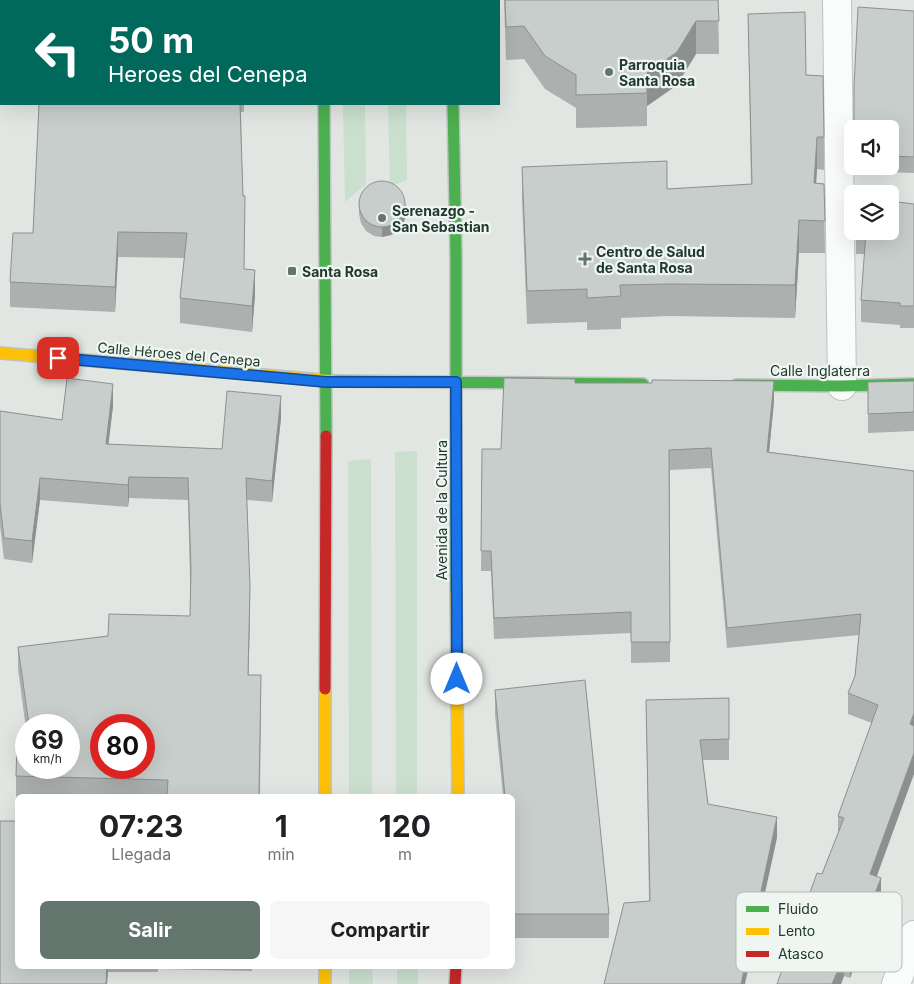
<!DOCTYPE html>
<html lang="es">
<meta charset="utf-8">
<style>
:root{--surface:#fff;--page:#f6f6f6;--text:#202124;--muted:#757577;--accent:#64756e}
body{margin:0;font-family:Inter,sans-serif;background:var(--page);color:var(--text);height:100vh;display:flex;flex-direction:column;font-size:19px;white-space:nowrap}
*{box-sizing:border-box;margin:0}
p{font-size:16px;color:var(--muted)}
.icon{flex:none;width:28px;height:28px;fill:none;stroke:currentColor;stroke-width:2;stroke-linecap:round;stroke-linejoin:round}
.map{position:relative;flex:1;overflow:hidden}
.panel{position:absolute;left:15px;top:794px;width:500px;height:175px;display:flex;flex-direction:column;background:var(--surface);border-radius:8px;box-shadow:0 5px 20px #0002}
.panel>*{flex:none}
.top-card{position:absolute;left:0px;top:0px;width:500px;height:105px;box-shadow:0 5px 20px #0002;background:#00695c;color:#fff;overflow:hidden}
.controls{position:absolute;left:844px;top:120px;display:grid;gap:10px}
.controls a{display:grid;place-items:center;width:55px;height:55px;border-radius:8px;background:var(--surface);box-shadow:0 5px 20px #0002;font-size:25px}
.speed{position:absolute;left:15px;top:714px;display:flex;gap:10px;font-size:25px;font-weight:700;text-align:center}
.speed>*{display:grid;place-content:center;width:65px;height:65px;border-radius:50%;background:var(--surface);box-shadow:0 5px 20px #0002;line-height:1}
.speed small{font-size:12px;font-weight:400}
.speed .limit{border:8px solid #d22;background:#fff;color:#111}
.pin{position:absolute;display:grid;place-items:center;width:42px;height:42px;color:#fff;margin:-21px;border-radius:10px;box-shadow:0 2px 8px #0006}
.me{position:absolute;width:55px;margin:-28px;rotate:0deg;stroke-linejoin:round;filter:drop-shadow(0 0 4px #0008)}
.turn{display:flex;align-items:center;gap:18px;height:105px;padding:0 25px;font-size:22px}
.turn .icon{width:65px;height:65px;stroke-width:2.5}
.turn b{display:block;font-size:35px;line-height:42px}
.eta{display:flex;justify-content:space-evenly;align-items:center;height:85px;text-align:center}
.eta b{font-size:30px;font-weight:700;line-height:35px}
.cta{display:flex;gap:10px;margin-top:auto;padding:10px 25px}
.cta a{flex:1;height:58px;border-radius:8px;background:var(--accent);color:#fff;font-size:20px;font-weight:700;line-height:58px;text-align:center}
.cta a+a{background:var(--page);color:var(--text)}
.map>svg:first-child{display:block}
.green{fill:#cadfce}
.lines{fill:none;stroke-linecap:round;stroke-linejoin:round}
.street-casing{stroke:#bec3c0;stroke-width:30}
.fast-casing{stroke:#bdc4c1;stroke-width:14}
.slow-casing{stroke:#bdc4c1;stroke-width:14}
.jam-casing{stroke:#bdc4c1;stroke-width:14}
.street{stroke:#fafbfb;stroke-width:28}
.fast{stroke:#4caf50;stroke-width:11}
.slow{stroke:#ffc107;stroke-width:11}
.jam{stroke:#c62828;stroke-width:11}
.wall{fill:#acb1af}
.shaded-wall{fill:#8c908e}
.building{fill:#c8cecb;stroke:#8c908e;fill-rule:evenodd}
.route-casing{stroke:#114b97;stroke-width:12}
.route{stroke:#1a73e8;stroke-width:9}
.poi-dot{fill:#64756e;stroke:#eff6f2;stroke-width:2}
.labels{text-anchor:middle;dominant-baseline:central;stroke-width:4.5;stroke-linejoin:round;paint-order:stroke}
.poi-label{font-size:14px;font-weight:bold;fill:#21382f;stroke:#eff6f2;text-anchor:start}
.street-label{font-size:14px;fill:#21382f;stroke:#eff6f2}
.key{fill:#eff6f2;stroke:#b1bdb8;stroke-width:1}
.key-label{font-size:14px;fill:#21382f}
</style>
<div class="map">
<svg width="914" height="984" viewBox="0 0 914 984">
<rect width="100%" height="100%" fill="#e1e6e3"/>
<path class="green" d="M343 104H365L366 184 345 202Z
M388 104H406L407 180 390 186Z
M417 451V796H396L395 452Z
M371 459 372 796H349L348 461Z
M349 966H372L373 984H349Z
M397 966H418V984H397Z"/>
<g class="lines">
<g class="street-casing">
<path id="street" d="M837 0 842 386
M896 984 914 935"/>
</g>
<g class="fast-casing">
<path id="fast" d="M323 0V1
M450 0V1
M324 104 326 436
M453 104 456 257V591
M335 381 643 384
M736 385 842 386 914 384"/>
</g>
<g class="slow-casing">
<path id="slow" d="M0 353 335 381
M456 591 458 796
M325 796V689
M325 966V984"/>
</g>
<g class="jam-casing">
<path id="jam" d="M325 689 326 436
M455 984 456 966"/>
</g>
<use href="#street" class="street"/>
<use href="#fast" class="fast"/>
<use href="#slow" class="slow"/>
<use href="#jam" class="jam"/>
</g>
<path class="wall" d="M0 0H244V1H1V18H0Z
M504 0H718L719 54H696L677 85 647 106V126L576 128V108L545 89 524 59 506 60Z
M914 11V173L855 171V166H890V129Z
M748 14 806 75 824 137V170L817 169 816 183 824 184 825 253H799L795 318 670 316 621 318V329L587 330V322L527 324 522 199V167L667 189 751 185Z
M39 104H244V112H241L244 269 255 295 252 332 180 323V298L184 258 118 257 115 312 10 307V282L33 233Z
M359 204 406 214 404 222 399 230 391 235 382 237 374 236 366 231 361 223 359 214Z
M914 204V328H900V325L861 322V300L865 254H856V231Z
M914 381V431L868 433V382Z
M575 383 774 401 769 452 914 471 877 877 881 899 850 978 844 976 841 984H777L838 834V816L872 723 848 714V693L855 676 859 635 727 648 711 468 670 470V662L631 663V633L494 639 491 571H481L482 449H501Z
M113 406 108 444 222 449 281 418 272 502 247 500 250 609 248 675 261 697 260 796H18V798H16V776L26 768 69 725H26V729L18 669V647L108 636 190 616V581L188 500 129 498 128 507 40 500 32 563 4 559 0 526V411L62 420Z
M495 690 609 914V938H512V796H503L495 715Z
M646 700 729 739V760H703L708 804 777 838 649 901Z
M18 966H252V971L158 969V972H108L107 984H0Z"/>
<path class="shaded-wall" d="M696 21V54L677 85 647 106V73Z
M817 137V169L814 216V183Z
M406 204V214L404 222 399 230 391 235 382 237V227Z
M799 220V253L795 318V285Z
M118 232V257L115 312V287Z
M255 270V295L252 332V306Z
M774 381V401L767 473V452Z
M113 384V406L106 465V444Z
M281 396V418L272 502V481Z
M129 477V498L128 507V485Z
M40 478V500L32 563V541Z
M250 587V609L248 697V675Z
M914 713V733L910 724Z
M914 753V774L870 895V874Z
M777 817V838L745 984H741Z
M881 878V899L850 978V958Z
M844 956V976L841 984H832Z
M107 966H108L107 984H106Z"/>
<path class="building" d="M73 0H244V1H73Z
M505 0H718L719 21H696L677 52 647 73V93L576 95V75L545 56 524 26 506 27Z
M858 7 914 11V157L890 156V129H854V86Z
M805 12 806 75 823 76 824 137H817L814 183 824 184 825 221 799 220 795 285 670 284 620 285 621 296 587 298V289L527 291 522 167 667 161V189L752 184 748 14Z
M39 104H240L243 196H245L244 269 255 270 252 306 180 298 187 233 118 232 115 287 10 282 13 233H33Z
M359 204a23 23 0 1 1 46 0a23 23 0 1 1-46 0Z
M890 201 914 204V306H900V303L861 300 866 232 856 231H890Z
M67 378 113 384 106 444 222 449 227 391 281 396 272 481 246 478 250 587 248 675H261L259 796H167L168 780 16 776 17 744 26 745V768H69V725H29L18 647 108 636 109 614 190 616 191 569 188 478 129 477 128 485 40 478 32 541 4 538 0 504V411L62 420ZM101 725H144V768H101Z
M504 378 575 379V383H652V380L774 381 767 452 914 471V713L910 724 914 726V753L870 874 881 878 850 958 844 956 832 984H777L817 873 822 874 844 818 838 816 878 705 848 693 855 676 861 614 727 628 711 448 669 450 670 642H631V612L494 618 491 551H481L482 449H501Z
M914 381V412L868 414V382Z
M585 680 609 914H512V796H505L495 690Z
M729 698V739L700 740 708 804 777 817 741 984H604L624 903 650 901 646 700Z
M0 821H18V966H107L106 984H0Z"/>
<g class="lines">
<g class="route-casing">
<path id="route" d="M58 358 326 382H456L457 679"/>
</g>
<use href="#route" class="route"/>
</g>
<g class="poi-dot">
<circle cx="609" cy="72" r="5"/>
<circle cx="382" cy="218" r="5"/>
<path d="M582.5 251.5h5v5h5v5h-5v5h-5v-5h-5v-5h5z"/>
<rect x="287" y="266" width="10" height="10" rx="2.5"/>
</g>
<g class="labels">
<g class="poi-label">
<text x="619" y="64">Parroquia<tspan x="619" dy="16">Santa Rosa</tspan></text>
<text x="392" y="210">Serenazgo -<tspan x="392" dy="16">San Sebastian</tspan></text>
<text x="596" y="251">Centro de Salud<tspan x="596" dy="16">de Santa Rosa</tspan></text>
<text x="302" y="271">Santa Rosa</text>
</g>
<g class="street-label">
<text transform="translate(179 354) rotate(5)">Calle Héroes del Cenepa</text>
<text x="820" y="370">Calle Inglaterra</text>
<text transform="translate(441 510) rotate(-90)">Avenida de la Cultura</text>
</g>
</g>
<rect x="736" y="892" width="166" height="80" rx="8" class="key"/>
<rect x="746" y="906" width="23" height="6" fill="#4caf50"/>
<rect x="746" y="928" width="23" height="7" fill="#ffc107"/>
<rect x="746" y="951" width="23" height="6" fill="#c62828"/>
<g class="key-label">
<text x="778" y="914">Fluido</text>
<text x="778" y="936">Lento</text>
<text x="778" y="959">Atasco</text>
</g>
</svg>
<div class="controls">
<a><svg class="icon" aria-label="sound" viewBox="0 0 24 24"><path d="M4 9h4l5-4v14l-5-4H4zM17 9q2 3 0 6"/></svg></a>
<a><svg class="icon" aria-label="layers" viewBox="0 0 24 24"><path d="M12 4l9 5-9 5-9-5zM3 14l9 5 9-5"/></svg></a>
</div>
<div class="speed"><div>69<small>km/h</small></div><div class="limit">80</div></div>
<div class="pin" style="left:58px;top:358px;background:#d93025"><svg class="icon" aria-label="arrive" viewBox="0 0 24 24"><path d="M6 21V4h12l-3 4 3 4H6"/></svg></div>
<svg class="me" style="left:457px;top:679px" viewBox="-20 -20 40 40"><circle r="19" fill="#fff"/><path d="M0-13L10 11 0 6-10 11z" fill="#1a73e8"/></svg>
<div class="top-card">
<div class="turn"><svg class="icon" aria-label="left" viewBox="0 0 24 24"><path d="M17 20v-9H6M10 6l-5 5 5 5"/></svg><div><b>50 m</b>Heroes del Cenepa</div></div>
</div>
<section class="panel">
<div class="eta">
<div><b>07:23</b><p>Llegada</p></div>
<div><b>1</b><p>min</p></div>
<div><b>120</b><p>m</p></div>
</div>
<div class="cta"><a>Salir</a><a>Compartir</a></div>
</section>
</div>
